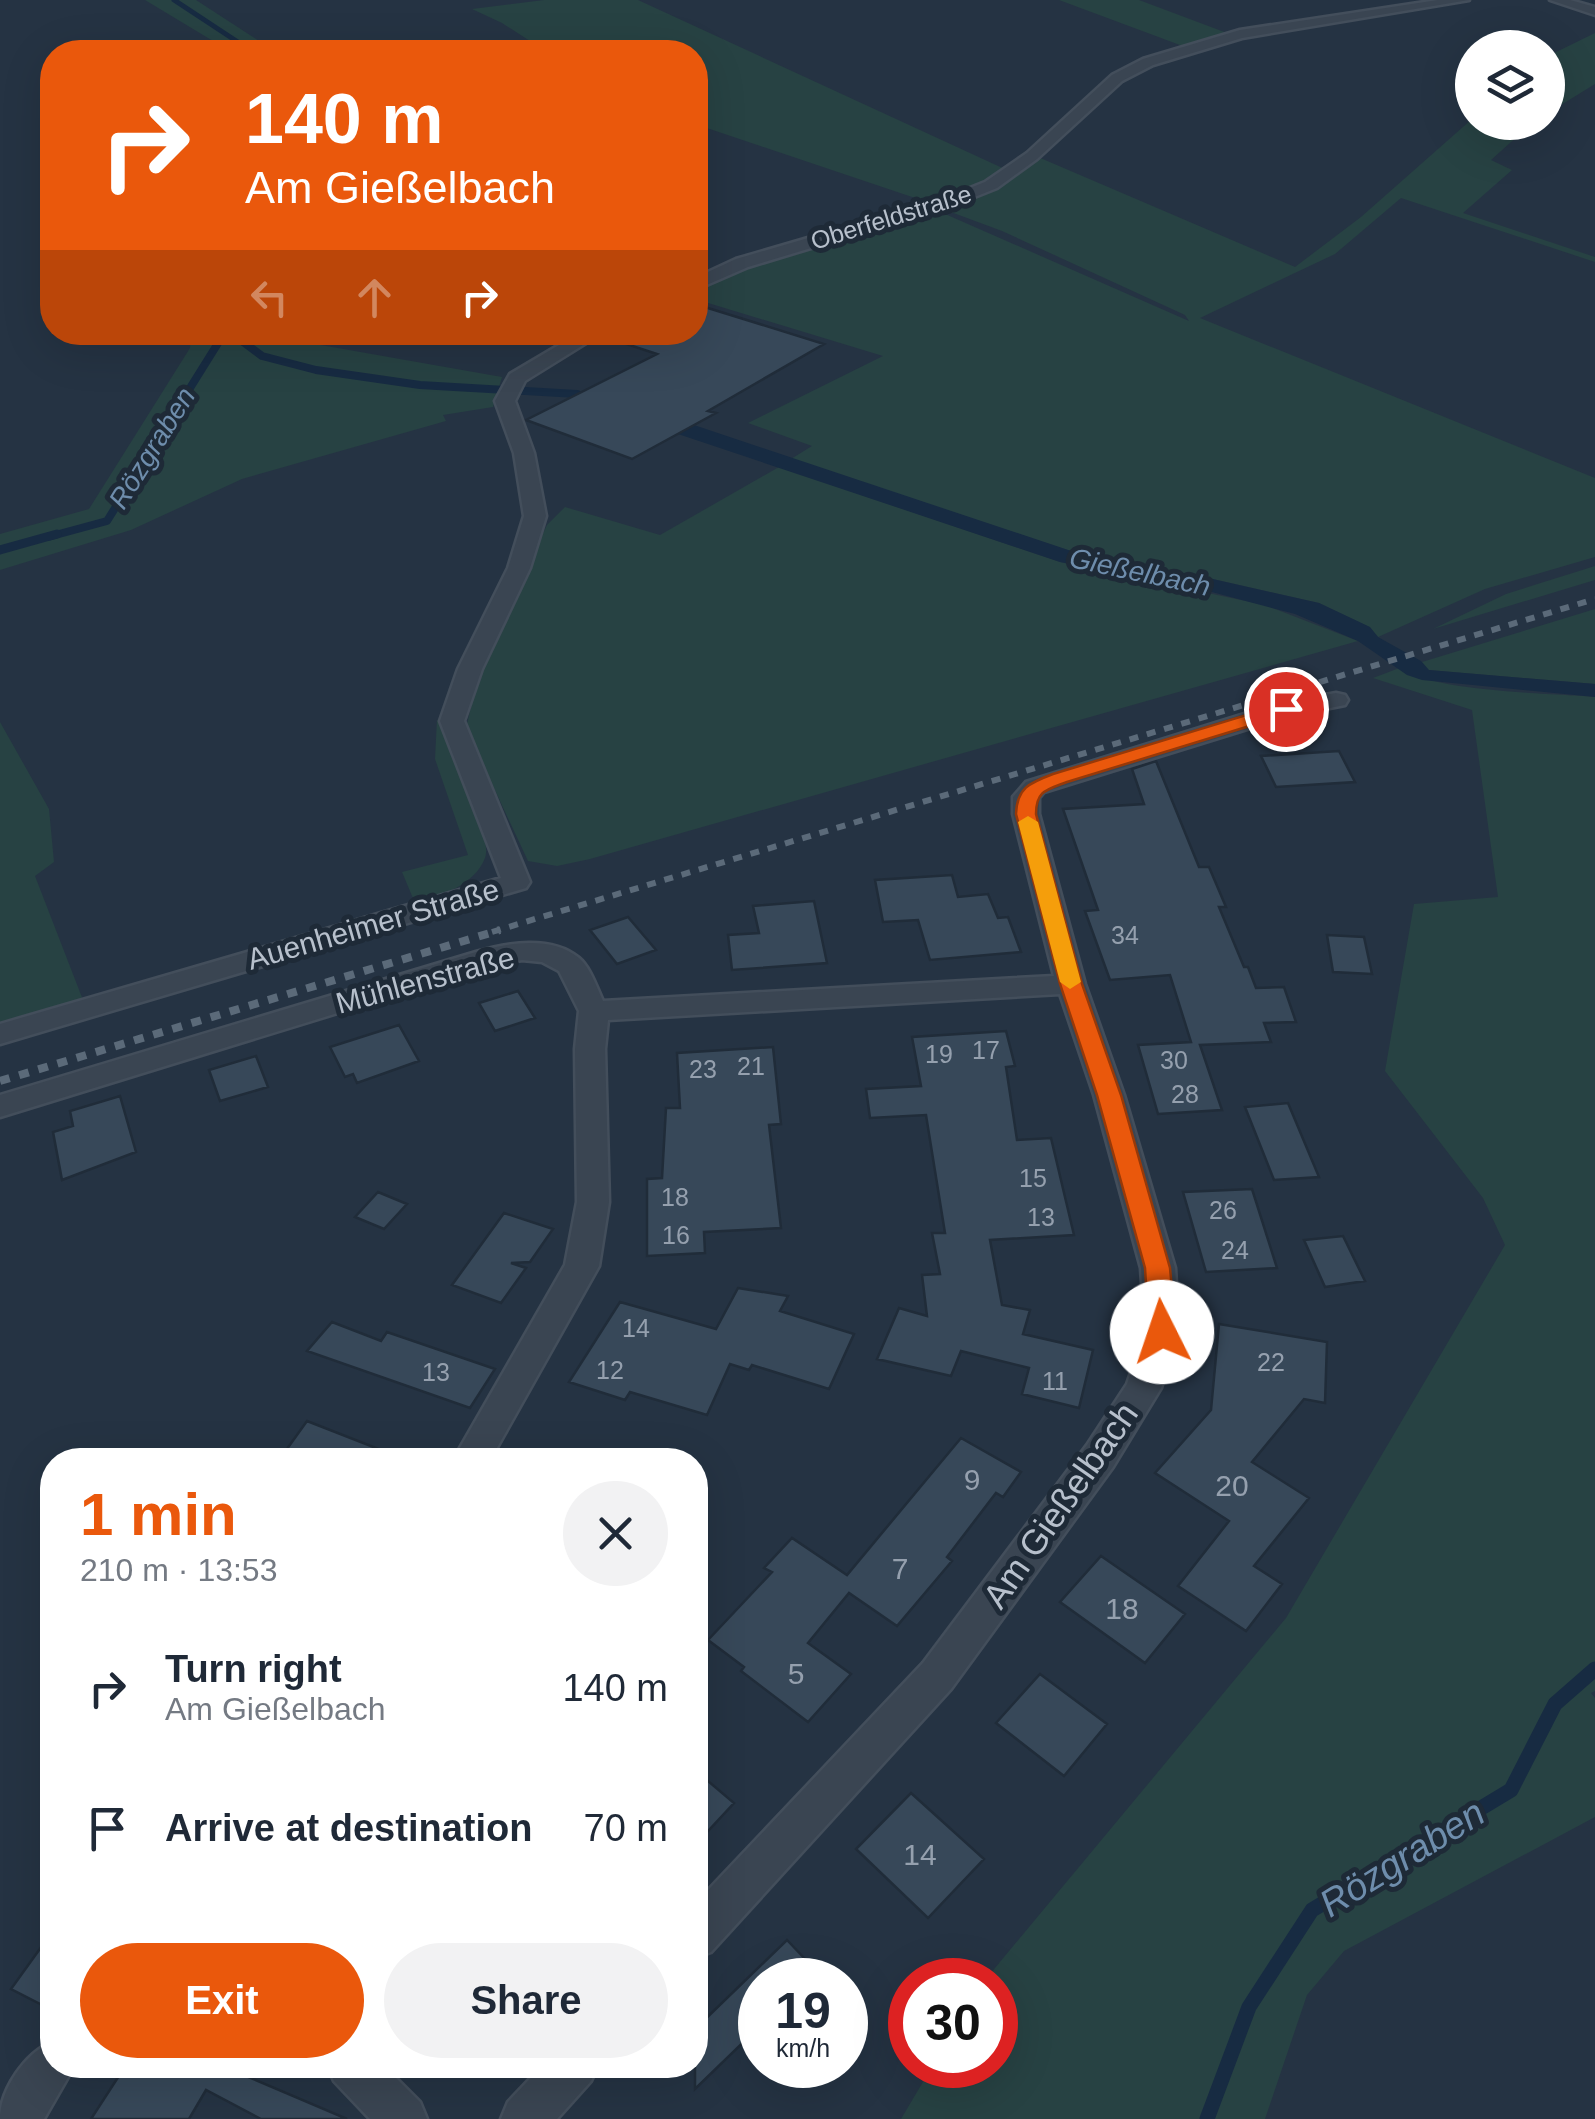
<!DOCTYPE html>
<meta charset="utf-8">
<style>
:root{--surface:#fff;--page:#f2f2f3;--text:#1f2937;--muted:#747a83;--accent:#ea580c}
body{margin:0;font-family:Helvetica,sans-serif;background:var(--page);color:var(--text);height:100vh;display:flex;flex-direction:column;font-size:38px;white-space:nowrap}
*{box-sizing:border-box;margin:0}
p{font-size:32px;color:var(--muted)}
.icon{flex:none;width:55px;height:55px;fill:none;stroke:currentColor;stroke-width:2;stroke-linecap:round;stroke-linejoin:round}
.map{position:relative;flex:1;overflow:hidden}
.side{position:absolute;left:40px;top:1448px;width:668px;height:630px;display:flex;flex-direction:column;background:var(--surface);border-radius:40px;box-shadow:0 10px 40px #0002}
.side>*{flex:none}
.banner{position:absolute;left:40px;top:40px;width:668px;height:305px;border-radius:40px;box-shadow:0 10px 40px #0002;background:#ea580c;color:#fff;overflow:hidden}
.tools{position:absolute;left:1455px;top:30px;display:grid;gap:20px}
.tools a{display:grid;place-items:center;width:110px;height:110px;border-radius:50%;background:var(--surface);box-shadow:0 10px 40px #0002;font-size:50px}
.speed{position:absolute;left:738px;top:1958px;display:flex;gap:20px;font-size:50px;font-weight:700;text-align:center}
.speed>*{display:grid;place-content:center;width:130px;height:130px;border-radius:50%;background:var(--surface);box-shadow:0 10px 40px #0002;line-height:1}
.speed small{font-size:25px;font-weight:400}
.speed .limit{border:15px solid #d22;background:#fff;color:#111}
.pin{position:absolute;display:grid;place-items:center;width:85px;height:85px;color:#fff;margin:-42px;border:5px solid #fff;border-radius:50%;box-shadow:0 2px 10px #0007}
.me{position:absolute;width:110px;margin:-55px;rotate:356deg;stroke-linejoin:round;filter:drop-shadow(0 0 8px #0008)}
.turn{display:flex;align-items:center;gap:35px;height:210px;padding:0 40px;font-size:45px}
.turn .icon{width:130px;height:130px;stroke-width:2.5}
.turn b{display:block;font-size:70px;line-height:85px}
.lanes{display:flex;align-items:center;height:95px;padding:0 40px;background:#0003;justify-content:center;gap:50px;direction:ltr}
.lanes .off{opacity:.35}
.round{display:grid;place-items:center;flex:none;width:105px;height:105px;border-radius:52px;background:var(--page)}
.head{display:flex;align-items:center;justify-content:space-between;height:170px;padding:0 40px}
h1{font-size:60px;font-weight:700;line-height:75px;color:var(--accent)}
.action{display:flex;gap:20px;margin-top:auto;padding:20px 40px}
.action a{flex:1;height:115px;border-radius:60px;background:var(--accent);color:#fff;font-size:40px;font-weight:700;line-height:115px;text-align:center}
.action a+a{background:var(--page);color:var(--text)}
ul{padding:0;list-style:none}
li{display:flex;align-items:center;gap:30px;height:140px;padding:0 40px}
li div{flex:1}
li b{display:block;font-size:38px}
li em{font-style:normal}
.map>svg:first-child{display:block}
.green{fill:#274243}
.water{fill:#172b42}
.lines{fill:none;stroke-linecap:round;stroke-linejoin:round}
.stream-far3{stroke:#172b42;stroke-width:5}
.stream-far2{stroke:#172b42;stroke-width:8}
.stream-far1{stroke:#172b42;stroke-width:9}
.stream{stroke:#172b42;stroke-width:15}
.building{fill:#374859;stroke:#202c39;stroke-width:2.5}
.minor-casing{stroke:#434e5b;stroke-width:5}
.minor{fill:#3a4552;fill-rule:evenodd}
.rail-far1{stroke:#5b6a79;stroke-width:6;stroke-dasharray:9 9;stroke-linecap:butt}
.rail{stroke:#5b6a79;stroke-width:8;stroke-dasharray:10 10;stroke-linecap:butt}
.route{fill:#ea580c;stroke:#983908;stroke-width:2.5}
.slow{fill:#f59e0b}
.labels{text-anchor:middle;dominant-baseline:central;stroke-width:10;stroke-linejoin:round;paint-order:stroke}
.far-street-label{font-size:25px;fill:#b7c0cc;stroke:#1e2a37}
.number-label{font-size:25px;fill:#95a0ae}
.far-water-label{font-size:28px;font-style:italic;fill:#6e8dac;stroke:#1e2a37}
.street-label{font-size:30px;fill:#b7c0cc;stroke:#1e2a37}
.near-number-label{font-size:30px;fill:#95a0ae}
.near-street-label{font-size:35px;fill:#b7c0cc;stroke:#1e2a37}
.near-water-label{font-size:38px;font-style:italic;fill:#6e8dac;stroke:#1e2a37}
</style>
<div class="map">
<svg width="1595" height="2119" viewBox="0 0 1595 2119">
<rect width="100%" height="100%" fill="#253343"/>
<path class="green" d="M145 0H196L259 41 266 52H221L213 41Z
M544 0H638L1009 171C985 185 952 203 924 201L695 124V52H547L502 23 472 9Z
M1059 0H1139L1227 33 1225 37 1188 48Z
M1595 33V84L1548 113V56Z
M1472 119V122L1532 123 1491 160 1512 170 1463 213 1595 257V262L1401 198 1335 254 1200 318 1595 478V557L1485 589 1378 637 1369 627 1319 603 1195 575 1092 558 791 459 812 446 748 423 883 356 695 299 701 293 695 289 741 267 936 210 1189 321 1185 315 1002 231 940 208C976 196 1008 182 1038 157L1295 267 1361 217Z
M191 333H252L502 377 493 407 443 415 446 421 242 479 131 530 0 570V534L89 509 190 348Z
M779 467 1060 562 1265 605 1358 641 590 859 557 866 528 861 466 728 482 661 547 525 565 507 660 535Z
M1595 566V580L1433 629 1506 594Z
M1595 609V684L1428 670 1422 662Z
M1402 667C1420 691 1560 694 1595 697V1691L1591 1693 1595 1698V1817L1344 1951 1307 1995 1265 2119H901L933 2065H995V1980H985L1286 1618 1505 1245 1483 1198 1385 1071 1414 904 1498 897 1472 710 1373 678Z
M437 719C448 744 494 834 485 858 474 886 440 896 415 903L402 872 468 855 435 759Z
M0 722 49 809 54 862 35 876 83 1000 0 1024Z"/>
<path class="water" d="M694 425 1092 558 1195 575 1319 603 1370 627 1378 637 1421 661 1429 670 1595 684V697L1422 680 1407 675 1358 641 1295 614 1208 591 1060 562 678 434Z"/>
<g class="lines">
<path class="stream-far3" d="M174 0 253 52"/>
<path class="stream-far2" d="M230 332 262 356 316 370 420 385 577 394
M48 537 107 521 225 332"/>
<path class="stream-far1" d="M0 550 57 534"/>
<path class="stream" d="M1207 2119 1249 2007 1312 1910 1511 1790 1555 1704 1595 1669"/>
</g>
<path class="building" d="M695 304 824 344 708 411 716 413 632 459 526 420 657 354 611 339 612 332H695Z
M1339 751 1355 782 1276 787 1261 756Z
M1156 761 1199 867H1209L1226 907H1219L1244 967H1248L1256 988 1284 987 1296 1022 1264 1023 1271 1042 1200 1045 1222 1110 1158 1114 1138 1045 1191 1042 1170 975 1110 980 1085 911 1098 910 1063 809 1144 804 1132 769Z
M952 875 958 897 988 894 998 918 1008 917 1021 952 930 960 918 920 883 922 875 880Z
M814 901 827 963 732 970 728 935 759 933 753 906Z
M628 917 656 950 617 964 590 930Z
M1327 935 1364 937 1372 974 1333 972Z
M518 991 535 1018 495 1031 479 1003Z
M399 1025 419 1061 357 1083 353 1074 345 1077 330 1047Z
M1006 1031 1015 1066 1006 1067 1017 1140 1051 1138 1074 1235 990 1240 1002 1305 1030 1310 1023 1334 1093 1350 1079 1408 1022 1394 1029 1368 961 1351 951 1376 877 1359 899 1308 927 1316 922 1275 940 1274 932 1233H945L926 1115 870 1118 866 1089 921 1086 912 1037Z
M773 1047 781 1124 769 1125 781 1228 704 1232 705 1253 647 1256V1179L662 1178 666 1108H680L677 1053Z
M256 1056 268 1087 220 1101 209 1070Z
M120 1096 136 1152 62 1180 53 1132 73 1126 70 1111Z
M1288 1103 1319 1177 1274 1180 1245 1107Z
M1252 1189 1277 1268 1206 1272 1183 1192Z
M378 1192 407 1204 384 1229 355 1217Z
M504 1213 553 1229 530 1262 511 1263 526 1268 501 1303 452 1285Z
M1343 1236 1365 1281 1325 1287 1304 1240Z
M738 1288 788 1296 780 1311 854 1334 829 1389 752 1365 749 1370 730 1364 707 1415 630 1392 625 1400 569 1382 620 1302 716 1329Z
M332 1322 381 1341 387 1332 495 1369 470 1408 307 1351Z
M1219 1324 1327 1342 1325 1403 1304 1399 1252 1462 1309 1498 1254 1566 1282 1584 1246 1631 1178 1586 1229 1521 1155 1473 1211 1410Z
M307 1421 394 1455 393 1460H279Z
M961 1438 1021 1472 1003 1497 996 1493 947 1557 952 1561 897 1626 849 1593 808 1643 851 1674 808 1722 741 1671 744 1667 708 1640 772 1572 764 1568 792 1538 847 1575Z
M1101 1556 1185 1614 1145 1663 1060 1602Z
M1040 1674 1107 1724 1064 1776 996 1723Z
M695 1770 734 1803 695 1845Z
M911 1793 984 1859 928 1918 856 1849Z
M52 1932V2010L11 1989Z
M787 1940 825 1980H760V2026L695 2089V2029Z
M126 2065H243L239 2073 347 2119H261L206 2090 189 2119H91Z"/>
<g class="lines">
<g class="minor-casing">
<path id="minor" d="M1438 0H1469L1242 38 1153 65 1122 81 1037 159 997 188 957 204 748 267 695 290V278L736 259 945 198 985 182 1027 153 1112 75 1143 59 1240 30Z
M1550 0H1570L1595 7V15Z
M581 332H604L525 381 515 401 534 453 546 516 530 568 482 669 464 721 530 882 526 888 0 1044V1024L501 878 440 721 458 669 508 568 524 516 514 453 495 401 510 374Z
M1336 693 1345 695 1348 700 1345 705 1289 716 1044 792 1039 798V814L1085 984 1124 1095 1175 1268 1179 1332 1161 1388 1113 1467 951 1689 711 1952 695 1958V1904L923 1663 1087 1445 1127 1384 1145 1332 1141 1268 1094 1095 1060 994 608 1020 605 1049 609 1202 599 1266 490 1460H453L565 1265 577 1202 575 1049 579 1011 559 971 542 962 522 960 490 966 0 1117V1095L476 952C508 943 551 935 579 958 590 967 597 988 603 1001L1054 976 1013 814V797L1026 782 1276 704Z
M52 2042V2065H75L44 2119H0C0 2090 25 2053 52 2042Z
M327 2065H383L420 2102 427 2119H370L334 2081Z
M543 2065H598L591 2081 557 2119H501L508 2102Z"/>
</g>
<use href="#minor" class="minor"/>
<path class="rail-far1" d="M492 932 1595 599"/>
<path class="rail" d="M0 1081 500 930"/>
</g>
<path class="route" d="M1286 703 1292 705V713L1067 782C1046 790 1036 791 1036 814L1082 984 1121 1095 1170 1268 1176 1332 1172 1339 1162 1342 1153 1339 1149 1332 1145 1268 1097 1095 1060 984 1016 814C1017 788 1029 783 1053 774Z"/>
<path class="slow" d="M1028 816 1038 822 1081 982 1070 989 1060 982 1018 822Z"/>
<g class="labels">
<g class="far-street-label">
<text transform="translate(891 217) rotate(-17)">Oberfeldstraße</text>
</g>
<g class="number-label">
<text x="1125" y="935">34</text>
<text x="986" y="1050">17</text>
<text x="939" y="1054">19</text>
<text x="1174" y="1060">30</text>
<text x="751" y="1066">21</text>
<text x="703" y="1069">23</text>
<text x="1185" y="1094">28</text>
<text x="1033" y="1178">15</text>
<text x="675" y="1197">18</text>
<text x="1223" y="1210">26</text>
<text x="1041" y="1217">13</text>
<text x="676" y="1235">16</text>
<text x="1235" y="1250">24</text>
<text x="636" y="1328">14</text>
<text x="1271" y="1362">22</text>
<text x="610" y="1370">12</text>
<text x="436" y="1372">13</text>
<text x="1055" y="1381">11</text>
</g>
<g class="far-water-label">
<text transform="translate(152 448) rotate(-58)">Rözgraben</text>
<text transform="translate(1140 572) rotate(12)">Gießelbach</text>
</g>
<g class="street-label">
<text transform="translate(373 924) rotate(-16)">Auenheimer Straße</text>
<text transform="translate(425 980) rotate(-15)">Mühlenstraße</text>
</g>
<g class="near-number-label">
<text x="972" y="1479">9</text>
<text x="1232" y="1485">20</text>
<text x="900" y="1568">7</text>
<text x="1122" y="1608">18</text>
<text x="796" y="1673">5</text>
<text x="920" y="1854">14</text>
</g>
<g class="near-street-label">
<text transform="translate(1060 1505) rotate(-55)">Am Gießelbach</text>
</g>
<g class="near-water-label">
<text transform="translate(1402 1858) rotate(-32)">Rözgraben</text>
</g>
</g>
</svg>
<div class="tools">
<a><svg class="icon" aria-label="layers" viewBox="0 0 24 24"><path d="M12 4l9 5-9 5-9-5zM3 14l9 5 9-5"/></svg></a>
</div>
<div class="speed"><div>19<small>km/h</small></div><div class="limit">30</div></div>
<div class="pin" style="left:1286px;top:709px;background:#d93025"><svg class="icon" aria-label="arrive" viewBox="0 0 24 24"><path d="M6 21V4h12l-3 4 3 4H6"/></svg></div>
<svg class="me" style="left:1162px;top:1332px" viewBox="-20 -20 40 40"><circle r="19" fill="#fff"/><path d="M0-13L10 11 0 6-10 11z" fill="#ea580c"/></svg>
<div class="banner">
<div class="turn"><svg class="icon" aria-label="right" viewBox="0 0 24 24"><path d="M7 20v-9h11M14 6l5 5-5 5"/></svg><div><b>140 m</b>Am Gießelbach</div></div>
<div class="lanes"><svg class="icon off" aria-label="left" viewBox="0 0 24 24"><path d="M17 20v-9H6M10 6l-5 5 5 5"/></svg><svg class="icon off" aria-label="ahead" viewBox="0 0 24 24"><path d="M12 20V5M6 11l6-6 6 6"/></svg><svg class="icon" aria-label="right" viewBox="0 0 24 24"><path d="M7 20v-9h11M14 6l5 5-5 5"/></svg></div>
</div>
<section class="side">
<div class="head"><div><h1>1 min</h1><p>210 m · 13:53</p></div><a class="round"><svg class="icon" aria-label="close" viewBox="0 0 24 24"><path d="M6 6l12 12M18 6L6 18"/></svg></a></div>
<ul>
<li><svg class="icon" aria-label="right" viewBox="0 0 24 24"><path d="M7 20v-9h11M14 6l5 5-5 5"/></svg><div><b>Turn right</b><p>Am Gießelbach</p></div><em>140 m</em></li>
<li><svg class="icon" aria-label="arrive" viewBox="0 0 24 24"><path d="M6 21V4h12l-3 4 3 4H6"/></svg><div><b>Arrive at destination</b></div><em>70 m</em></li>
</ul>
<div class="action"><a>Exit</a><a>Share</a></div>
</section>
</div>
